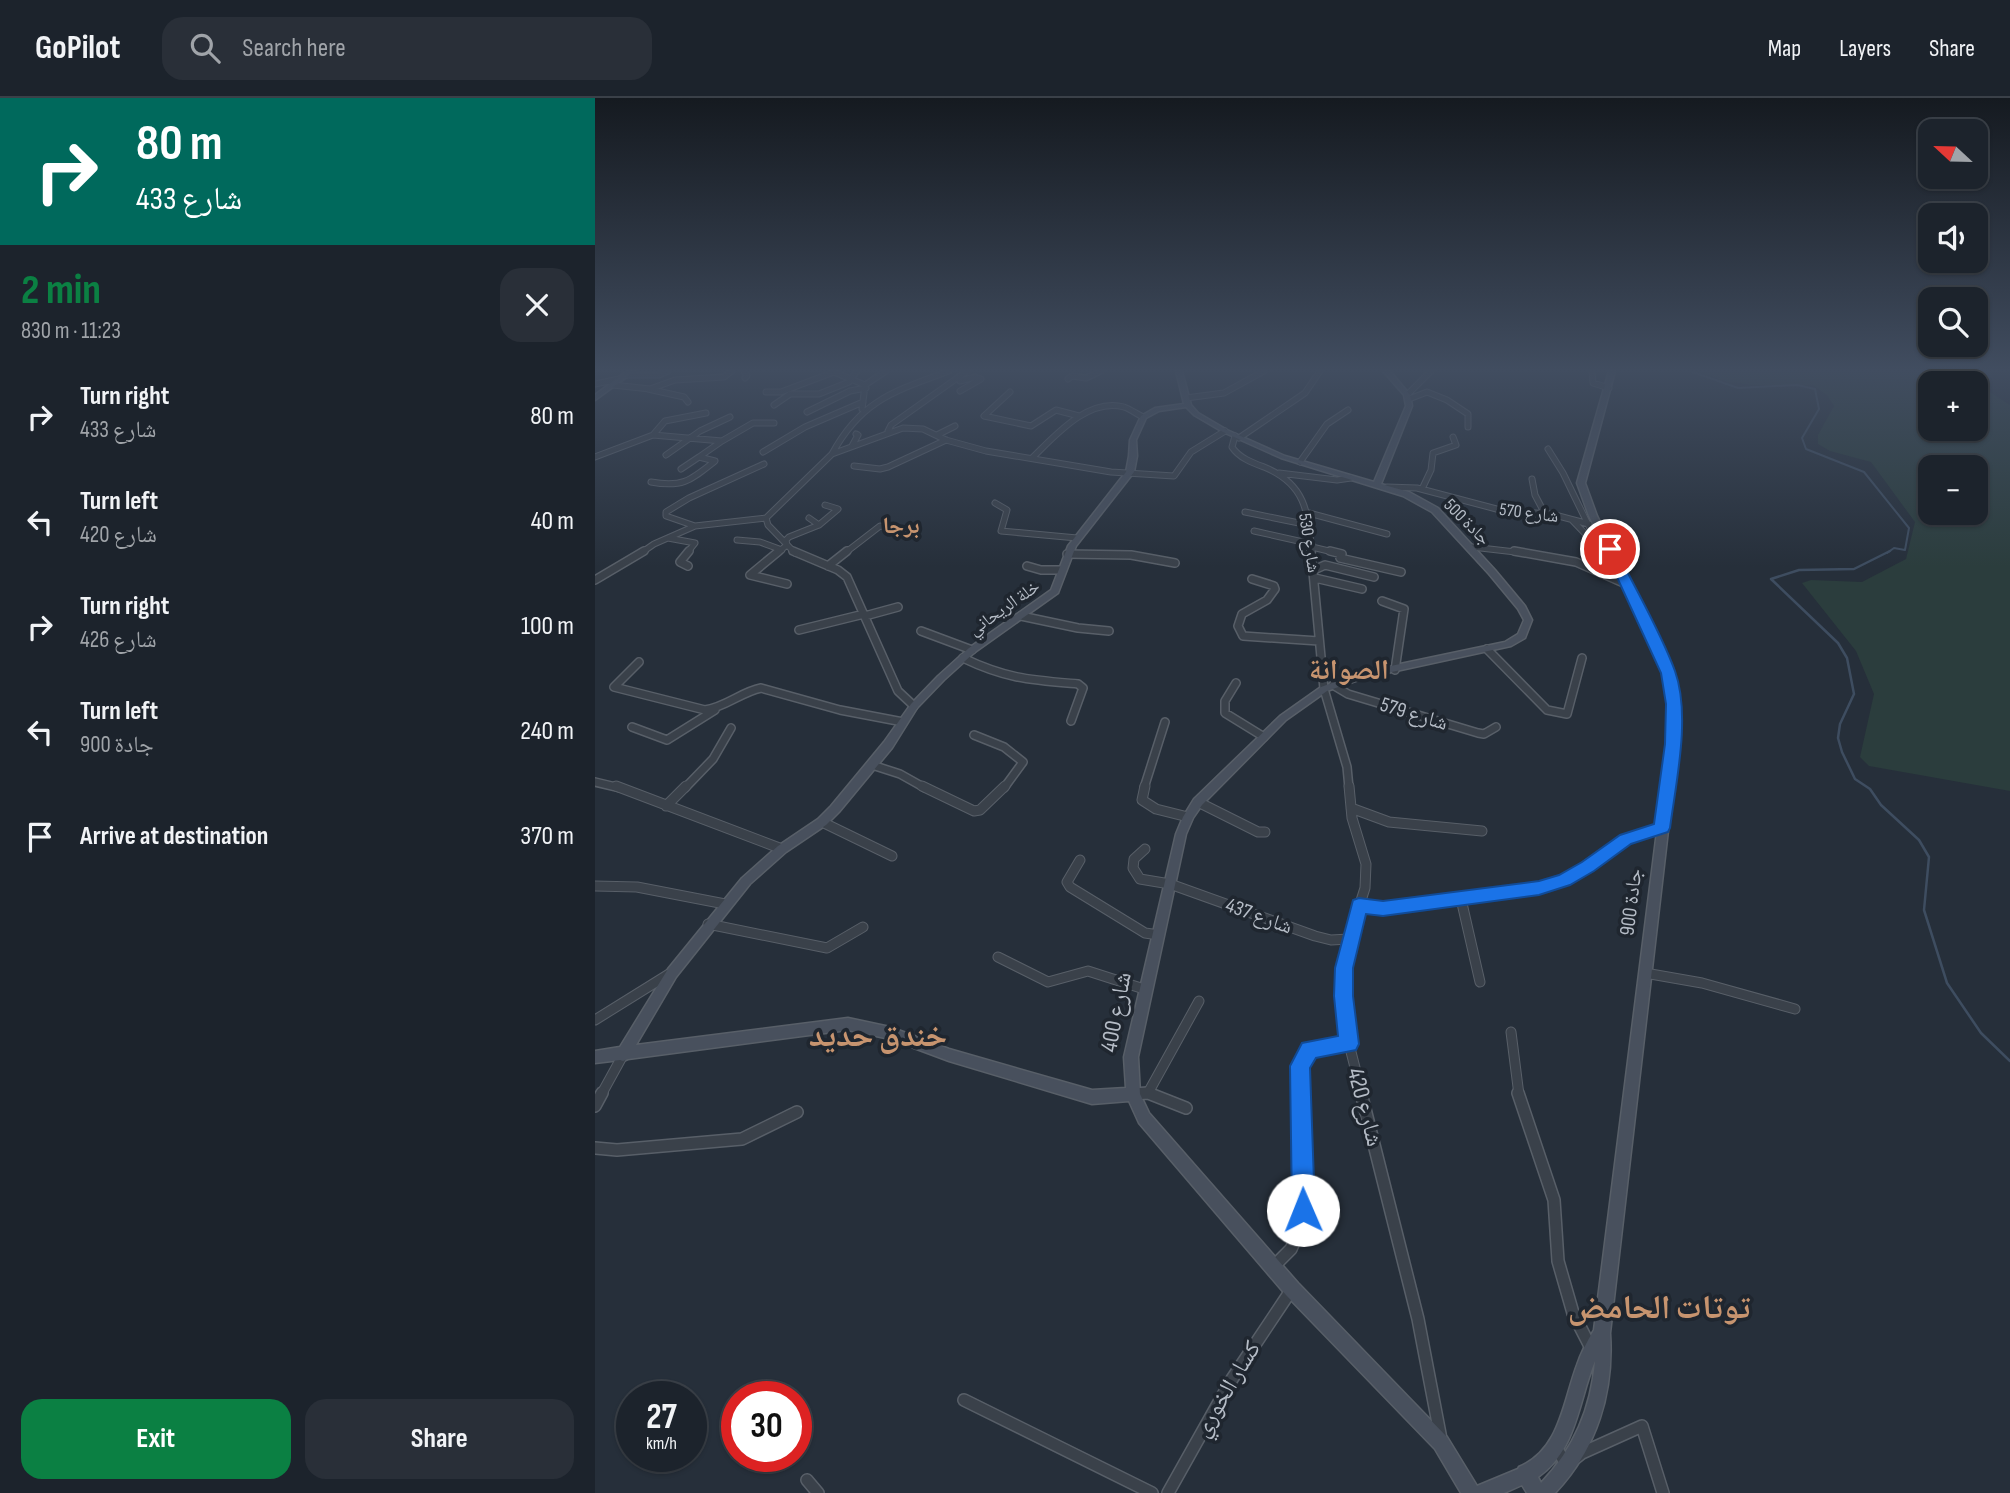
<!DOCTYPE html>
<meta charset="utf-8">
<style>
:root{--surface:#1c232c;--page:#292f38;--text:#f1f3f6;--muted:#a0a4a9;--line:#3a4048;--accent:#0b8043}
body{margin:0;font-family:"Sofia Sans Condensed","Noto Naskh Arabic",sans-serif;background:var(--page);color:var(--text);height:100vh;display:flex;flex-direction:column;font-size:26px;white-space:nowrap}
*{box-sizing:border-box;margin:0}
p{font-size:23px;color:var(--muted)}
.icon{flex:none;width:38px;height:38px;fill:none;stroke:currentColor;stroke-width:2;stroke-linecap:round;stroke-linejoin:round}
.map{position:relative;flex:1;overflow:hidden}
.drawer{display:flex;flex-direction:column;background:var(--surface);width:595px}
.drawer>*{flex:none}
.guide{background:#00695c;color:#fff;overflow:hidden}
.needle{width:46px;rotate:292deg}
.tools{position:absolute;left:1323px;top:21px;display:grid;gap:14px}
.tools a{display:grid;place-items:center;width:70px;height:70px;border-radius:14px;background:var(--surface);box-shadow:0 2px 5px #0004,0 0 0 2px var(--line);font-size:35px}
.speed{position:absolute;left:21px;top:1283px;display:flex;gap:14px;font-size:35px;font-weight:700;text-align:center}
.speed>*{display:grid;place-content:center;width:91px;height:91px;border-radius:50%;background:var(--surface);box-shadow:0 2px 5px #0004,0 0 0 2px var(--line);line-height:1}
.speed small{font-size:18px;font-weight:400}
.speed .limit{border:10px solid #d22;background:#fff;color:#111}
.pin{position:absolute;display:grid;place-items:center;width:60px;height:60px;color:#fff;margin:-30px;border:4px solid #fff;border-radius:50%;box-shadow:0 2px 7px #0007}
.me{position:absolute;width:77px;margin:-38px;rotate:359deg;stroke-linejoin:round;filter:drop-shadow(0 0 5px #0008)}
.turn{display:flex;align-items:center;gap:24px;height:147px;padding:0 21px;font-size:32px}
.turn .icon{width:91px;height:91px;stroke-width:2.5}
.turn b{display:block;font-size:49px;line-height:60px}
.round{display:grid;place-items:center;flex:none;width:74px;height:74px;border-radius:21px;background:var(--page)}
.overview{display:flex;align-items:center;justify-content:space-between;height:119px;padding:0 21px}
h1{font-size:42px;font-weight:700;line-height:52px;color:var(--accent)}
.button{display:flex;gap:14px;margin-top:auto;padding:14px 21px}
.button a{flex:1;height:80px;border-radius:21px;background:var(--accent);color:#fff;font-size:28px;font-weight:700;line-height:80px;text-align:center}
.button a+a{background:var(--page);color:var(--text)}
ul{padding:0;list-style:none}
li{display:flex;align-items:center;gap:21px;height:105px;padding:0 21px}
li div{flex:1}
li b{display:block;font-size:26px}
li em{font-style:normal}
header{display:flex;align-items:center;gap:42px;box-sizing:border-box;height:98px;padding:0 35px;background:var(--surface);border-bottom:2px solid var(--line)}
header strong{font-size:33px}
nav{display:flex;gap:38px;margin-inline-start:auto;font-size:24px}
.search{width:490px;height:63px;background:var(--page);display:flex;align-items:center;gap:18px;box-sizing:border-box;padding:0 24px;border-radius:21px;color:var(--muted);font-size:26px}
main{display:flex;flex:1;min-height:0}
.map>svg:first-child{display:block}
.green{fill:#2b3d3d;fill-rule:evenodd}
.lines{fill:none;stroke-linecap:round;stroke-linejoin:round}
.stream-far1{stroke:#3e4d60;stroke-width:2}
.stream{stroke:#3e4d60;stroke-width:2.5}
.minor-far3-casing{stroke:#585f68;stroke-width:7}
.minor-far2-casing{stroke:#585f68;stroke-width:10}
.minor-far1-casing{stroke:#585f68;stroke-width:11}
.minor-casing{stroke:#585f68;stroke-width:14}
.secondary-casing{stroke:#585f68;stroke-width:3}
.minor-far3{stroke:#3a414a;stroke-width:5}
.minor-far2{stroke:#3a414a;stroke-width:7}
.minor-far1{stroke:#3a414a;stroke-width:9}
.minor{stroke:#3a414a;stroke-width:11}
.secondary{fill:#48505d;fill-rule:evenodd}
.route{fill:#1a73e8;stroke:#114b97;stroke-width:2}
.labels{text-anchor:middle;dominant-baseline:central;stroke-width:7;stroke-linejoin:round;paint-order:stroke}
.far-street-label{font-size:18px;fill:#b5bcc6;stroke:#1f262f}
.street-label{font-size:21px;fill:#b5bcc6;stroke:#1f262f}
.far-district-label{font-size:23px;font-weight:bold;fill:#c7946f;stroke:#1f262f}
.near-street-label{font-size:24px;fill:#b5bcc6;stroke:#1f262f}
.district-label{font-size:28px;font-weight:bold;fill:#c7946f;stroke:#1f262f}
.near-district-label{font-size:33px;font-weight:bold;fill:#c7946f;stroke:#1f262f}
</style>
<header>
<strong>GoPilot</strong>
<div class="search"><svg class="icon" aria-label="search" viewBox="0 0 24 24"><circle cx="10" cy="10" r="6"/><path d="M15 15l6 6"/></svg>Search here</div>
<nav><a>Map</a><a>Layers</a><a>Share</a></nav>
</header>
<main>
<section class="drawer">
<div class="guide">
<div class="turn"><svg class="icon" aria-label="right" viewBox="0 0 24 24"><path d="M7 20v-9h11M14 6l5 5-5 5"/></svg><div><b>80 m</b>شارع 433</div></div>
</div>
<div class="overview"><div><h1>2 min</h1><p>830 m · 11:23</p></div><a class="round"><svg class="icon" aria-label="close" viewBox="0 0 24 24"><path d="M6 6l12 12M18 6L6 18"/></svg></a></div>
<ul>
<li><svg class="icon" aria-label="right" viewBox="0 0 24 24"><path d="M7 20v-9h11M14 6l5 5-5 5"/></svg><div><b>Turn right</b><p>شارع 433</p></div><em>80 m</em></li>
<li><svg class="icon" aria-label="left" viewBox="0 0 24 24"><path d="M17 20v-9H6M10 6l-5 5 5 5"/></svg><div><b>Turn left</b><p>شارع 420</p></div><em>40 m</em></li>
<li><svg class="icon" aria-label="right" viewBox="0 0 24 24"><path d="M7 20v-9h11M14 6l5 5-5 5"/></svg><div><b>Turn right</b><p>شارع 426</p></div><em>100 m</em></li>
<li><svg class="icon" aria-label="left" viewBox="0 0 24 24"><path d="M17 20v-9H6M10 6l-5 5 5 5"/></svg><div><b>Turn left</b><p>جادة 900</p></div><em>240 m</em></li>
<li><svg class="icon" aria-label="arrive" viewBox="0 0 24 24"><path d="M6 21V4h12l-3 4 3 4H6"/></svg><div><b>Arrive at destination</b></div><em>370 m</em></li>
</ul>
<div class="button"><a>Exit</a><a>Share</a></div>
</section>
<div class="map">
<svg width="1415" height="1395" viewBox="0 0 1415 1395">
<rect width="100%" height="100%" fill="#262f3a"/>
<path class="green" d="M1103 273H1362L1381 285H1335V331H1381V285L1415 307V693L1274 668 1265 659 1279 596 1261 553 1207 485 1216 482 1267 484 1311 461 1320 424 1276 364 1235 353 1223 346V337L1239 308 1232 297 1218 287H1160L1132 284ZM1335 369H1381V415H1335Z"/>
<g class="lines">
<path class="stream-far1" d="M1095 273 1143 290 1202 287 1220 291 1224 311 1207 340 1211 351 1269 374 1314 430 1310 452 1299 450 1292 455"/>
<path class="stream" d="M1295 453 1259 471 1204 472 1176 481 1243 545 1252 560 1259 596 1245 626 1243 640 1247 654 1260 681 1275 691 1286 707 1324 742 1334 759 1329 812 1352 885 1386 935 1415 963"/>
<g class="minor-far3-casing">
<path id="minor-far3" d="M149 273 152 278 150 280
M997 273 998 285 1014 290
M32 277H64L73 273
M473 281 477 278 491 280 506 273
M365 283 380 279 386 281 365 293
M0 286 24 281
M18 287 55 291 80 282 129 279 137 273
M270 287 291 273
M53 291 89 299 93 304
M171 294H186L239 274 270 287 267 311
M415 294 389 318 436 328 461 312 484 318
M812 297 836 273
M591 300 629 295 669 273
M814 301 832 294 852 302 873 316V329
M179 307 195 296H224L254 284 262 273
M212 314 255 293 271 290
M293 333 296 327 372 273
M58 337 70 323 111 315
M342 337 360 328
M640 338 637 349C644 360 658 365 669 369 711 386 713 414 717 455
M644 340 710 295 725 273
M127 343 158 325H179
M257 348 263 337 261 336
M953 351 968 375 1007 455
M168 354 210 329 268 304
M237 356C266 302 300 293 354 273
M71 357 105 333 135 319
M0 359 58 337 127 343 104 359 120 363C96 382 88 390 56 384
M437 360C460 338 493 299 529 309 535 311 542 316 548 319
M705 364 732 326 753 312
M259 368 285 371 293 369 351 342
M86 371 104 359
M684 375 742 382 756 380
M937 381 940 397 950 416
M792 389 822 390 909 413 956 416 994 426
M827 391 836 372 838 355 861 347 858 339
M400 405 412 412 406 433 482 440
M650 414 714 427
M710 414 792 436
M171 420 173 427 200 455
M977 422 1002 448
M224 427 243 411 230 407
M100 428 71 418V414L94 400 169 366
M659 433 717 446
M73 440 100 445 92 455
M142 442 165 444 187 452
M717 449 742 455
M877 449 929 455
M46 455 59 446 100 428 171 420 237 356 308 330 328 331 351 342 391 353 516 374 579 378 596 354 630 333
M182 455 192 447 191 442 194 439 224 427 214 420
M250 455 285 428 310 431"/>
</g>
<g class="minor-far2-casing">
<path id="minor-far2" d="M184 453 155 477 192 486
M198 453 243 472 252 479 303 593 319 608
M716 453 729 591 752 669 754 690
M735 453 747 456 745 460 806 474
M919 453 981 464 1033 487
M1006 453 1009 460 1026 474
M472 456 536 457 580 465
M93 468 85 464 94 453
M233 468 252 453
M432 468 446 472H467
M719 472 730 467 779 479
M720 480 767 491
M657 481 679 488 680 491 672 502 647 516 643 528 648 538 724 543
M0 482 49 453
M787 503 809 511 800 572
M270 518 303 509
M426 518 483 530 514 533
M204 532 269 516
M326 533 377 552
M892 551 952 612 972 616 987 560
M368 560C412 581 436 582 483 586L488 590 476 623
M44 564 19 589 110 612C131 609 146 594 166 590L245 612 308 624
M641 585 630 603V615L669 639
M738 587 753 596 883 635 889 636 901 629
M37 629 72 642 120 612
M379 637 409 649 428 664 409 690
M277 667 305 676 330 690
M0 684 25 690
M90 690 118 661 136 630
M549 690 570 624"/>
</g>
<g class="minor-far1-casing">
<path id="minor-far1" d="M21 688 187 751
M327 688 379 713 385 712 410 688
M550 688 547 702 561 711 593 719
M754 688 757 720 771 766 770 790 757 831 749 870 754 946 767 997
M603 704 663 734H670
M71 708 91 688
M756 710 794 724 887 733
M227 724 297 758
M550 751 539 761 538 770 545 781 575 786 720 838 736 842 754 841
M485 762 472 784 475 789 550 835 564 837
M0 788 42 789 130 806
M866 801 885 884
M764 807 788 810 945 790 969 782 1030 741 1067 730
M113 826 232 850 268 829
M403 859 453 884 493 873 549 891
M1050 875 1107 885 1200 911
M0 922 74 876
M916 934 924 997
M553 995 557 997
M538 996 553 995 604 903
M6 997 28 957
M707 997V963L714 952 754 946"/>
</g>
<g class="minor-casing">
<path id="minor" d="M553 995 591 1010
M766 995 823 1221 846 1341
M923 995 959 1102 963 1163 978 1215 997 1252
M538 996 553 995
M0 1008 7 995
M0 1050 22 1052 147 1041 202 1014
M678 1169 696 1151 707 1126V995
M369 1302 557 1395
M961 1350 972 1367 987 1355 1047 1328 1068 1395
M212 1382 223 1395
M573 1395 637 1281 697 1191"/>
</g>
<g class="secondary-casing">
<path id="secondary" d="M32 273H40L0 302V297Z
M581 273H587L596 307 603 315 632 332 690 358 779 384 811 308 809 297 788 273H795L815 297 817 308 786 386 814 394 843 410 900 472 930 508 937 522 930 540 916 548 769 580 732 593 691 622 607 707 598 720 591 736 543 959 545 996 554 1015 703 1185 852 1339 882 1388 923 1371 924 1369C965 1352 968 1304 982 1267 986 1255 992 1243 999 1232L1073 646V606L1068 575 1046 521 994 418 982 385 1014 273H1020L990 385 1002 418 1054 521 1078 575 1083 606V646L1015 1235C1019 1294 1002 1351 960 1395H932L927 1387 909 1395H866L840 1351 691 1197 544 1025 534 1003 497 1006 354 963 295 941 253 932 33 961 28 963 25 962 0 965V953L25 949 73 871 147 780 183 748 223 721 236 708 289 644 316 606 343 578 374 550 456 492 473 448 531 374 534 358 535 342 546 318 560 310 589 306ZM591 309 599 317 628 334 686 360 808 398 837 414 894 476 923 511 929 522 923 536 910 544 767 574 726 589 685 618 599 701 588 719 581 736 529 959 531 990 497 992 354 951 295 929 253 920 41 947 81 879 155 786 191 754 231 727 244 714 297 650 322 610 349 582 380 554 463 495 481 448 539 374 542 358 541 342 551 320 564 313ZM1000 1263C996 1311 979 1350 946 1385L943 1379C982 1352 983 1304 1000 1263Z"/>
</g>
<use href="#minor-far3" class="minor-far3"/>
<use href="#minor-far2" class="minor-far2"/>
<use href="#minor-far1" class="minor-far1"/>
<use href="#minor" class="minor"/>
<use href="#secondary" class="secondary"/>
</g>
<linearGradient id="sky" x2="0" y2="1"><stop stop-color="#151a20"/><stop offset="0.58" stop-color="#414d60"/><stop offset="1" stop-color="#414d60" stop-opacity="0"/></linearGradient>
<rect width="1415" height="469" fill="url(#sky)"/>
<path class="route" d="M1015 447 1021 451C1040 491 1065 532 1080 573 1096 618 1081 684 1075 730L1073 734 1036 746 999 773 975 787 944 797 788 818 771 816 758 870V898L764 946 761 952 721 960 715 970 720 1112 716 1120 708 1124 700 1120 697 1112 695 968 707 945 743 938 739 898 740 870 758 802 764 800 788 803 944 783 964 777 987 764 1025 737 1059 726 1070 646 1071 606 1066 575 1009 451Z"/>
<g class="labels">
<g class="far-street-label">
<text transform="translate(934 415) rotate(7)">شارع 570</text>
<text transform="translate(872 424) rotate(45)">جادة 500</text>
<text transform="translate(714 445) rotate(81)">شارع 530</text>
<text transform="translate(409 510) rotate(-35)">خلة الريحاني</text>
</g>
<g class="street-label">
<text transform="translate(819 616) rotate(17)">شارع 579</text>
<text transform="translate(1036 804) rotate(-83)">جادة 900</text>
<text transform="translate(664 818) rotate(20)">شارع 437</text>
</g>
<g class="far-district-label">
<text x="306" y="428">برجا</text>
</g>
<g class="near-street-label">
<text transform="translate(521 914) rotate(-79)">شارع 400</text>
<text transform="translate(770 1009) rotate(75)">شارع 420</text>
<text transform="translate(632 1291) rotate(-59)">كسار الخوري</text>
</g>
<g class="district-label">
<text x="754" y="572">الصوانة</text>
</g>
<g class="near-district-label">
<text x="283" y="938">خندق حديد</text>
<text x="1064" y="1210">توتات الحامض</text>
</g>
</g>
</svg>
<div class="tools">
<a><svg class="needle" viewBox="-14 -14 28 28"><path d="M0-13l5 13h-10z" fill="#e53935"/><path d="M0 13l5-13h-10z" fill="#a0a4a9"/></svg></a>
<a><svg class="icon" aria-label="sound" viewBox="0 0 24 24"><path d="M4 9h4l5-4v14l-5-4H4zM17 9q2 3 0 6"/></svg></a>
<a><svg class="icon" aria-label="search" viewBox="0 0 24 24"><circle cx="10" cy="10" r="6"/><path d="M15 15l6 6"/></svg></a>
<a>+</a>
<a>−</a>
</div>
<div class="speed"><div>27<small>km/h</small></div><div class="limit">30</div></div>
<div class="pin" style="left:1015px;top:451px;background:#d93025"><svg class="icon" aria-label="arrive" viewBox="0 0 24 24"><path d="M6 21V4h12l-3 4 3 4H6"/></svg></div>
<svg class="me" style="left:708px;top:1112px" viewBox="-20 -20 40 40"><circle r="19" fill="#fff"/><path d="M0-13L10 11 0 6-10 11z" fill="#1a73e8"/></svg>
</div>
</main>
